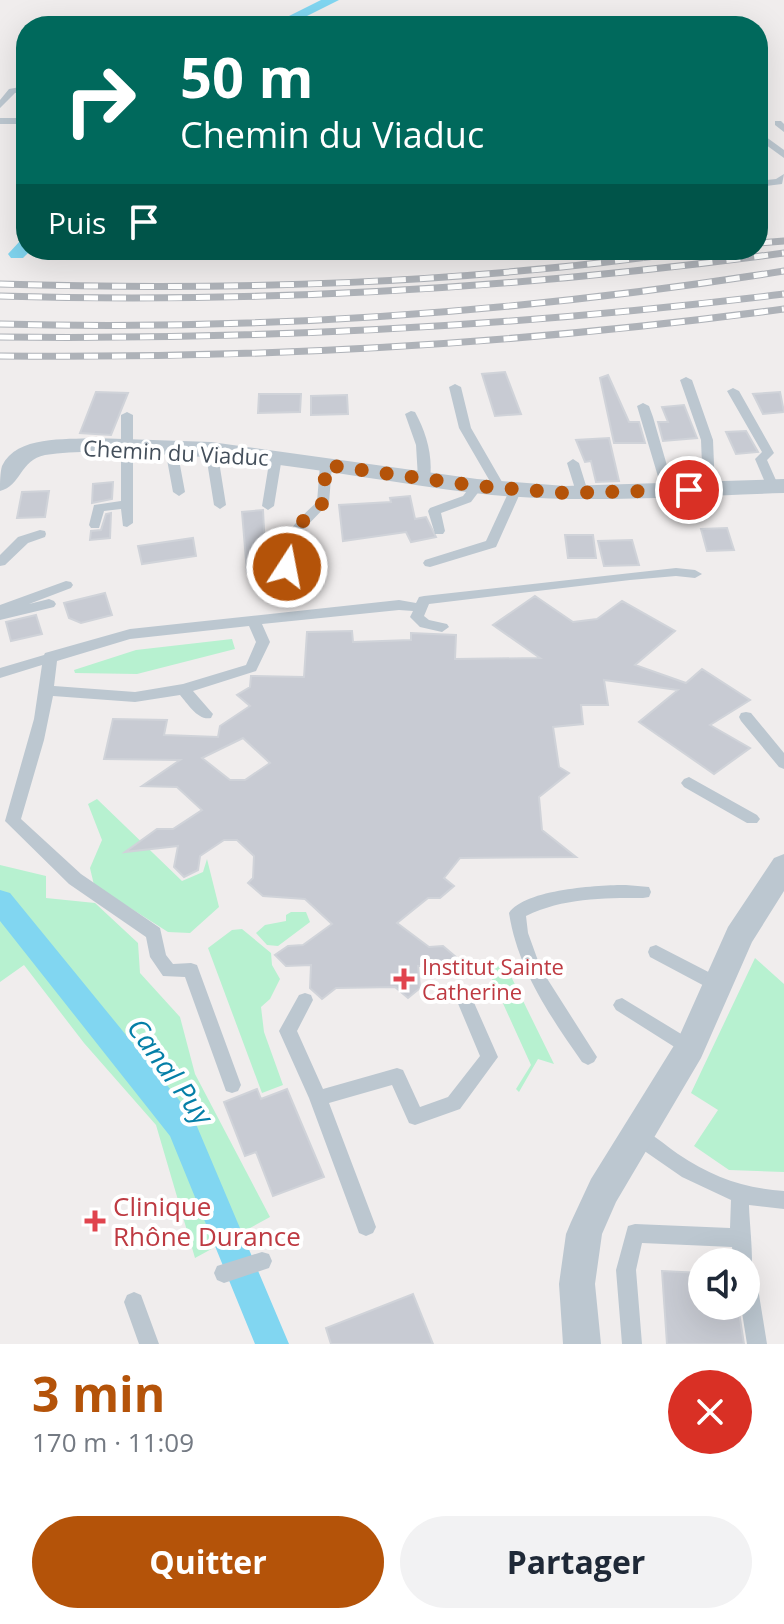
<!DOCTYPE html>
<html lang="fr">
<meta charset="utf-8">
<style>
:root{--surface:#fff;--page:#f2f2f3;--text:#1f2937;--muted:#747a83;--accent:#b45309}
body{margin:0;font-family:"Open Sans",sans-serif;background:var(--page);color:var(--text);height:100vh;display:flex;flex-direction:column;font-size:30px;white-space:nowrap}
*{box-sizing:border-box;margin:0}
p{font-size:26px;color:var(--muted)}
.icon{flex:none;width:44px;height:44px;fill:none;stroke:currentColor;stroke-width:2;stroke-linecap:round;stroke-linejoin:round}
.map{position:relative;height:1344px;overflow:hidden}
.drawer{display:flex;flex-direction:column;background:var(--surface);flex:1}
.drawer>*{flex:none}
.top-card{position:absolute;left:16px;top:16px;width:752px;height:244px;border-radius:32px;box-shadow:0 8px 32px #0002;background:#00695c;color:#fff;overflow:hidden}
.fabs{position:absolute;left:688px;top:1248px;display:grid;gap:16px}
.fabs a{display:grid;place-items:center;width:72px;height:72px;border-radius:50%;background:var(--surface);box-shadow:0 8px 32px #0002;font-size:40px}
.pin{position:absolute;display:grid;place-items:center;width:68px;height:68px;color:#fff;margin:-34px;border:4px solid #fff;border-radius:50%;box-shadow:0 2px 8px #0007}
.me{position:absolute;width:88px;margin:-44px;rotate:11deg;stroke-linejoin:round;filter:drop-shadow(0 0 6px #0008)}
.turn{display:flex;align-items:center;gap:28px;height:168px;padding:0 32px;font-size:36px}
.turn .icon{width:104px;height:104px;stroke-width:2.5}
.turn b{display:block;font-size:56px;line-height:68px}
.then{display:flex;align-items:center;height:76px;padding:0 32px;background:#0003;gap:16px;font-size:30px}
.round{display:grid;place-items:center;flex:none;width:84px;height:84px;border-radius:42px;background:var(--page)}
.overview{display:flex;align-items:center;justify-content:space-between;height:136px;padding:0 32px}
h1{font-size:48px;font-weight:700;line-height:60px;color:var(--accent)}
.action{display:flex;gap:16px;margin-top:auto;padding:16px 32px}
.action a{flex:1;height:92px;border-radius:48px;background:var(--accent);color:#fff;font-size:32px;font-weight:700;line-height:92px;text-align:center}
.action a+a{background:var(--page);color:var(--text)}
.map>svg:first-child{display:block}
.green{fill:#b7f1d0}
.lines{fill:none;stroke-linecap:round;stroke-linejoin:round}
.canal{fill:#81d6f1;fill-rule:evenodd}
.building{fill:#c8cbd3;stroke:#d0d3d9;stroke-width:2;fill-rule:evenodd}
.lane{fill:#bcc7d0;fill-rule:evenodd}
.street{fill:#bcc7d0;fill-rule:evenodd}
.rail-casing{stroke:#aeb2b8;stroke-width:7}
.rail{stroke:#fff;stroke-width:5;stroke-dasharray:14;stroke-linecap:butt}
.route{stroke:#b45309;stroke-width:14;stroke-dasharray:0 25.2}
.health-dot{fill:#e0444e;stroke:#fff;stroke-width:3}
.labels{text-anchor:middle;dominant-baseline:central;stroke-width:8;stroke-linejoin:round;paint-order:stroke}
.street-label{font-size:22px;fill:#444f5b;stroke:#fff}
.health-label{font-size:22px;fill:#be3a42;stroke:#fff;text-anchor:start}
.near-health-label{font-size:26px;fill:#be3a42;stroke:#fff;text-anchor:start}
.near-water-label{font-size:28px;font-style:italic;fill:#047fa7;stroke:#fff}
</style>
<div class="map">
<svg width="784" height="1344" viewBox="0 0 784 1344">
<rect width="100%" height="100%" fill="#f0eded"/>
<path class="green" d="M232 639 235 649 137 674 75 673 74 670 136 650Z
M97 799 182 881 203 872 207 859 219 907 190 933 168 932 94 885 90 868 102 840 88 804Z
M0 865 46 876V898L95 903 138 943 140 973 180 1017 195 1074 270 1217 195 1258 156 1125 84 1043 24 965 0 982Z
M291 912H306L310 922 278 946 267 945 256 933 265 925 286 921V915Z
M232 930 242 929 271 953 272 965 280 979 270 999 261 1007 264 1032 283 1085 262 1093 208 948Z
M755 958 784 984V1172L729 1170 694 1146 718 1110 691 1093Z
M504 962 554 1064 538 1059 519 1092 516 1089 531 1065 486 966Z"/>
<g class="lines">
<path class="canal" d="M321 0H339L287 26H269Z
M26 240V250H31L23 258H11L8 254 20 241Z
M0 890 10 893 193 1117 289 1344H255L170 1136 0 921Z"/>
</g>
<path class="building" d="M505 372 521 414 495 416 482 374Z
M608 375 629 422H639L645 443H614L600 378Z
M96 392 128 393 111 435 80 433Z
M780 392 784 412 763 414 753 394Z
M259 394H301L300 412 258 413Z
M347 395 348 414 311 415V396Z
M684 405 697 438 663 441 658 422H668L662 407Z
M746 431 758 452 736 454 726 432Z
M609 438 619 481 596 482 591 461 585 462 576 440Z
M113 482 112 499 92 503 93 484Z
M49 491 45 517 17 518 22 492Z
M410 496 415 519 426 517 436 537 411 542 406 532 343 541 339 505 391 502 390 498Z
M263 510 265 549 274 548 277 568 247 572 242 512Z
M111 513 110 538 90 540 91 531 101 530 106 514Z
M727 528 734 550 707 551 701 529Z
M565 535H593L596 558H568Z
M193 538 196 556 142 564 138 546Z
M632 540 639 565 604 566 598 541Z
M105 593 112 615 81 623 69 618 64 603Z
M535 596 573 622 597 619 622 601 675 631 635 665 686 683 702 669 750 700 710 725 750 748 714 774 639 722 678 690 604 680 608 705H581L583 724 553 727 559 767 569 773 539 797 542 830 576 857 460 858 444 878 454 886 440 898H428L397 923 429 947 443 946 456 957 446 966H418L420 988 408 998 395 987 336 988 322 999 310 988 311 965 286 966 275 955 288 946 303 945 332 924 305 899 263 896 248 883 253 878 254 856 237 840H224L200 856 198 870 184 877 174 867 178 846 125 852 157 829H173L202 810 177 787 142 786 180 760 104 759 113 719 167 720 164 735 218 737 220 726 250 706 237 695 250 687 251 676 304 677 307 632 352 631 353 642 411 640V633L456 635 455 659 540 658 493 625ZM243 738 270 763 245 780H230L202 758Z
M36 615 42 634 11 641 6 622Z
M257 1089 261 1099 287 1089 324 1177 273 1196 256 1152 245 1156 224 1102Z
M662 1271 702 1273V1306H738L744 1344H667Z
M413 1294 433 1344H331L326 1328Z"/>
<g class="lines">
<path class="lane" d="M26 86V92L15 93 0 108V100L9 89Z
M0 118H26V124H0Z
M775 121H781L784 124V132L775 125Z
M758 131 784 150V158L758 139Z
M784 174 782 184 758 187V181L776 179Z
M686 377 692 380 713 440 715 489 709 493 703 489 701 440 680 380Z
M455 384 461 387 471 428 505 487 503 490H495L459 428 449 387Z
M733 388 739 391 774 453 767 460 779 487 777 490H769L767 487 755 459 762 452 727 391Z
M643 403 649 406 653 417 674 490 672 493 668 494 662 490 637 406Z
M411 411 415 412C426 432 433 455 430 478L424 482 418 478 416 445 405 414Z
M127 412 133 415V523L127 527 123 526 121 509 104 511 99 528H91L89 525 94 505 121 501V415Z
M171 445 177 449 185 492 179 496 173 492 165 449Z
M211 445 217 449 226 505 220 509 214 505 205 449Z
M276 453 282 457 274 506 268 510 262 506 270 457Z
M573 459 579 463 588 492 586 495H578L576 492 567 463Z
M326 461 332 465 329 503 301 532 296 544 292 570H282C275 541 297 520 317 502L320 465Z
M477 482 483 486 471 502 441 513 445 531 443 534H435L428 511 430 508 463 496 473 483Z
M516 485 522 489 496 547 430 567 425 566 423 563 425 560 486 541 510 489Z
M40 530 45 531 46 534 45 537 28 543 5 565 0 566V555L18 537Z
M676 568 695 570 702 574 695 578 676 576 630 580 429 604 424 616 429 620 447 624 449 627 442 632 420 627 410 617 413 611 399 610 262 624 270 642 256 671 193 691 213 714 211 718C198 721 188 704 180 695L135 702 53 696 44 740 21 819 81 874 160 928 166 955 173 964 191 963 197 965 241 1085 238 1091 232 1093 226 1091 185 977 163 976 150 957 146 937 69 884 5 821 34 719 42 665 0 678V668L44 655 45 653 130 629 399 600 416 603 419 597 424 596ZM249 626 256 642 246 665 183 684 135 692 54 686 57 661 130 639Z
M66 581 71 582 73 585 71 588 29 604 49 599 54 601 56 604 54 607 0 620V605Z
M746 712 751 713 784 753V769L779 767 741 721 739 717 741 713Z
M689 777 757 815 760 819 757 823H747L684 787 681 783 684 779Z
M626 885 649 887 651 892 649 897 643 898C602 898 563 898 526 916L528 933 541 969 597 1057 594 1062 588 1065 582 1062C550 1016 518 970 509 913 525 889 599 885 626 885Z
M656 945 724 980 726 985 724 990 718 992 712 990 650 957 648 952 650 947Z
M462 987 468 989 498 1057 460 1109 415 1125 409 1123 392 1085 329 1103 376 1227 373 1233 366 1236 359 1233 309 1098 279 1031 299 995 305 993 311 995 313 1000 297 1031 323 1089 397 1068 403 1070 420 1107 448 1097 480 1056 454 994 456 989Z
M622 998 696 1043 699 1048 696 1053 690 1056 684 1053 616 1010 613 1005 616 1000Z
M636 1127C651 1132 665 1145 678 1154 712 1177 743 1188 784 1191V1209L749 1205C749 1218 754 1260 751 1268L756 1276 767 1344H747L741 1306H746V1262H734L732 1247 642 1243 636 1270 642 1344H622L616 1270 628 1226 635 1224 730 1228 731 1200 682 1177 630 1141 627 1135 630 1129Z
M262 1252 269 1254 272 1261 269 1268 224 1283 217 1280 214 1273 217 1266Z
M134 1292 141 1295 159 1344H139L124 1302 127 1295Z"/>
<path class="street" d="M94 438 211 442 477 479 565 486 784 479V493C681 496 577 505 474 493 366 479 258 457 149 454 114 452 79 450 45 455 20 460 21 486 0 491 0 483 0 473 2 466 17 435 65 440 94 438Z
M784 854V891L752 942 701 1058 616 1202 602 1234 595 1284 601 1344H563L559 1284 566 1234 571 1222 591 1179 678 1039 728 927 774 858Z"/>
<g class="rail-casing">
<path id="rail" d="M758 243 784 241
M0 284C235 291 466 284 699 250
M0 296C263 304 523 288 784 253
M0 324C261 331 526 312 784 271
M0 337C263 340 523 326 784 294
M0 356C263 359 523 344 784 309"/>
</g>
<use href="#rail" class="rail"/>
</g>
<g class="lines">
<path class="route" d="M287 567C289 528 296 528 323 503L326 465 477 486 565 493 689 490"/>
</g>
<g class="health-dot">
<path d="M400 967h8v8h8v8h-8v8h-8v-8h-8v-8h8z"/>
<path d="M91 1209h8v8h8v8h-8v8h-8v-8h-8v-8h8z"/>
</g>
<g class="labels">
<g class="street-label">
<text transform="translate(176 452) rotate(3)">Chemin du Viaduc</text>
</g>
<g class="health-label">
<text x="422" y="966">Institut Sainte<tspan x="422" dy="25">Catherine</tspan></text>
</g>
<g class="near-health-label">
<text x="113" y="1206">Clinique<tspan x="113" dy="30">Rhône Durance</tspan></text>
</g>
<g class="near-water-label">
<text transform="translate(171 1071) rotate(54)">Canal Puy</text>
</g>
</g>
</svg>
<div class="fabs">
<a><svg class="icon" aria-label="sound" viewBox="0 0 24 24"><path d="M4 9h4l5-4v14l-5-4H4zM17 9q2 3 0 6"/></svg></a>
</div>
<div class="pin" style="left:689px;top:490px;background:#d93025"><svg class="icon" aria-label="arrive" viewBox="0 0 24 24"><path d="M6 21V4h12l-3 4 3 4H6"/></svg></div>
<svg class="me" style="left:287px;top:567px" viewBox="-20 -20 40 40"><circle r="17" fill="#b45309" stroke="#fff" stroke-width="3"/><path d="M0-11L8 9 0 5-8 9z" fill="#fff"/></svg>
<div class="top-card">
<div class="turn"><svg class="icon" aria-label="right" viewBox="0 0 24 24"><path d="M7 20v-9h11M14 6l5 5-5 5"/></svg><div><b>50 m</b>Chemin du Viaduc</div></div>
<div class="then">Puis<svg class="icon" aria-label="arrive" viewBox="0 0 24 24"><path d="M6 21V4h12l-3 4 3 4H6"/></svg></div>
</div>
</div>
<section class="drawer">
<div class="overview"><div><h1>3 min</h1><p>170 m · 11:09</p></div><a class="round" style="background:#d93025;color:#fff"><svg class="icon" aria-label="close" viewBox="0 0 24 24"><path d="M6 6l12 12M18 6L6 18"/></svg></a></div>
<div class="action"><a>Quitter</a><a>Partager</a></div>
</section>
